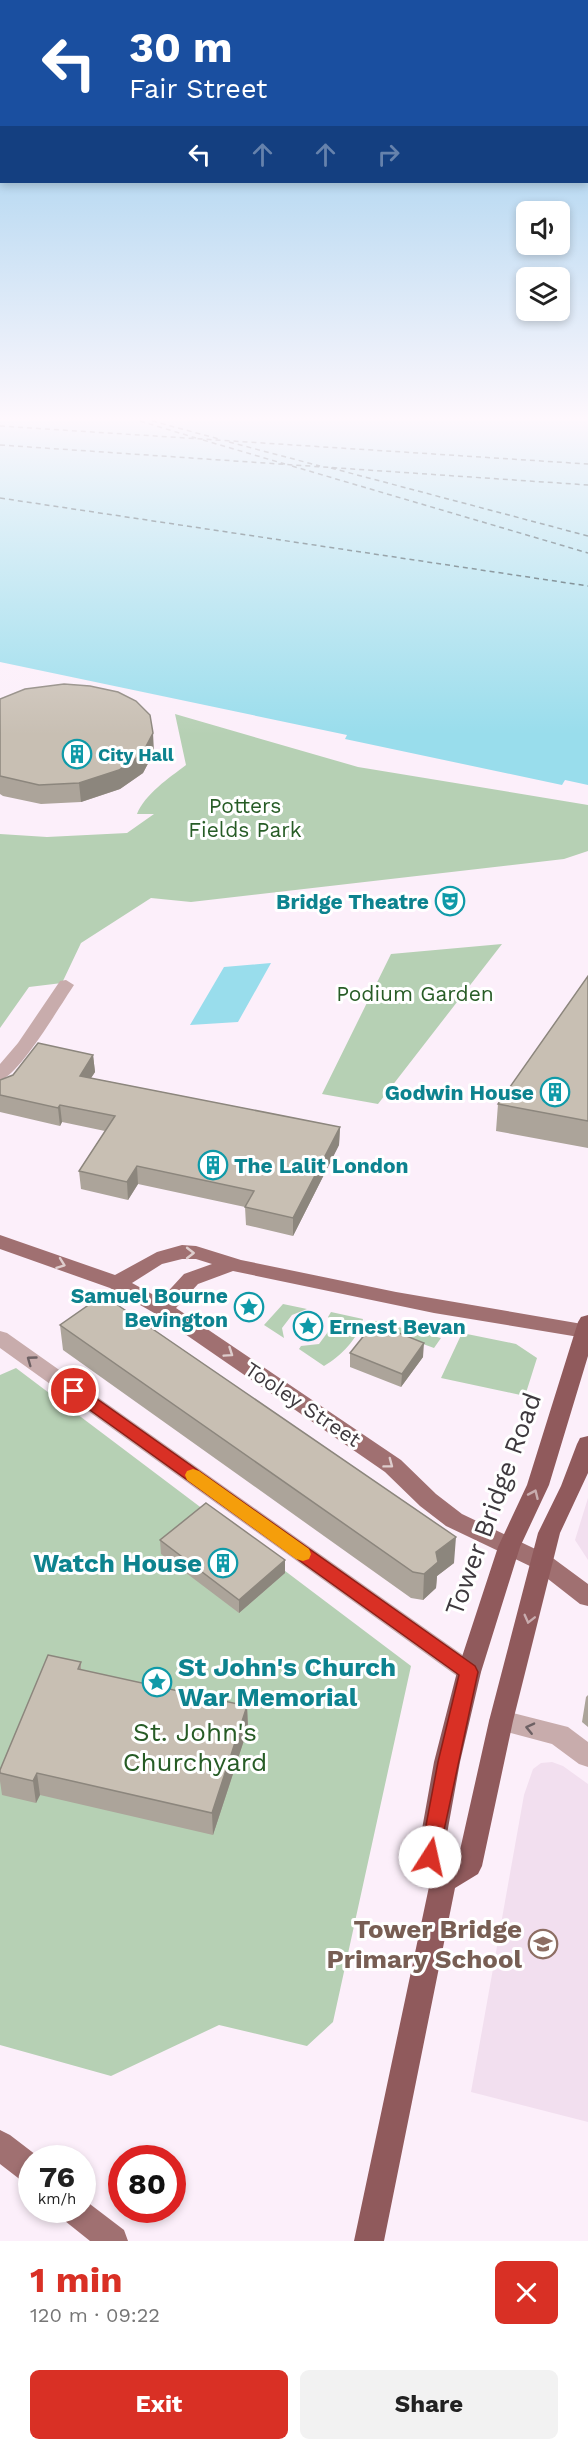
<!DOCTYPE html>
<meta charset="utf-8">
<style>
:root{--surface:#fff;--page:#f2f2f2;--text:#222;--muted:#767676;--accent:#d93025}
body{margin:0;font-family:"Work Sans",sans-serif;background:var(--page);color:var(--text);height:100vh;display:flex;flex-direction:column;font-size:22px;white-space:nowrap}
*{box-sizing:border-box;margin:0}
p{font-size:20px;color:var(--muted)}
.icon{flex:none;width:33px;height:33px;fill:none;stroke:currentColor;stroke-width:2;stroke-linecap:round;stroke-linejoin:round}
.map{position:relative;height:2241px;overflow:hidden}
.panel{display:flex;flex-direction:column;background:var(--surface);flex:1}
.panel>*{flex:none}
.top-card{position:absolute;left:0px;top:0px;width:588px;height:183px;box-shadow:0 3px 9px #0003;background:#1a4fa0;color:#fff;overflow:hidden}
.controls{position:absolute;left:516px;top:201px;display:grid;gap:12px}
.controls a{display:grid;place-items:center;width:54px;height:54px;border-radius:9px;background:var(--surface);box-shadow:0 3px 9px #0003;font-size:30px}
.speed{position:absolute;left:18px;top:2145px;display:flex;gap:12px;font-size:30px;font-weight:700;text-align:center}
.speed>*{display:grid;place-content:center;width:78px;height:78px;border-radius:50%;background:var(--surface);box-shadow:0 3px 9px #0003;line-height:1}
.speed small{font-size:15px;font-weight:400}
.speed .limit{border:9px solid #d22;background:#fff;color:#111}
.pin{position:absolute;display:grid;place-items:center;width:51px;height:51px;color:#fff;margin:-26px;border:3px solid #fff;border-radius:50%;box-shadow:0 2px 6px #0007}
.me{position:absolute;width:66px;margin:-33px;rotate:10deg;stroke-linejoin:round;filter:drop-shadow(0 0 4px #0008)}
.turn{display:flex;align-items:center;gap:21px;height:126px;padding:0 30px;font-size:27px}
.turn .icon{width:78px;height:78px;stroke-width:2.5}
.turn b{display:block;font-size:42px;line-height:51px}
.lanes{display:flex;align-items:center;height:57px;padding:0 30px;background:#0003;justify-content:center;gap:30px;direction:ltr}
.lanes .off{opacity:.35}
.round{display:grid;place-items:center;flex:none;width:63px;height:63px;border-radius:9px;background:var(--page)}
.overview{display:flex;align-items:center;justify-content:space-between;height:102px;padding:0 30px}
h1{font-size:36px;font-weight:700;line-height:45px;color:var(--accent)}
.primary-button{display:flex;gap:12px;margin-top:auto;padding:12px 30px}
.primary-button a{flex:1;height:69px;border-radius:9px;background:var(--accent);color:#fff;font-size:24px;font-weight:700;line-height:69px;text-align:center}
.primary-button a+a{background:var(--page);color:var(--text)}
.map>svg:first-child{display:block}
.built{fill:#f2dfef}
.green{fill:#b6d0b4}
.water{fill:#99ddec}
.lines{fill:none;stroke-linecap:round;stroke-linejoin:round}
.ferry{stroke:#15373e;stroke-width:1.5;stroke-dasharray:5 4;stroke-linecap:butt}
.street{fill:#c8acac;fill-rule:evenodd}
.primary{fill:#a07071;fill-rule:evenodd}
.highway{fill:#905a5c;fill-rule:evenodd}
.wall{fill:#aca49a}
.shaded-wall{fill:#8c867d}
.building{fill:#c8bfb3;stroke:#8c867d;stroke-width:1.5}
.oneway{stroke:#decdcd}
.oneway2{stroke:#6e6164}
.oneway3{stroke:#c8acae}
.route{fill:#d93025;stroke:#8d1f18;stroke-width:1.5}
.slow{fill:#f59e0b}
.labels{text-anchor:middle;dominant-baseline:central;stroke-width:6;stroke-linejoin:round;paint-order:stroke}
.far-culture-label{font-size:18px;font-weight:bold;fill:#0d838f;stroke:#fff;text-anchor:start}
.park-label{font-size:21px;fill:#275c26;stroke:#fff}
.culture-label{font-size:21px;font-weight:bold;fill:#0d838f;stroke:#fff;text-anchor:end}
.street-label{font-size:21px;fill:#3e393e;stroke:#fff}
.near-street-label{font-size:26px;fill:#3e393e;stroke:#fff}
.near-culture-label{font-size:26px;font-weight:bold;fill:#0d838f;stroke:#fff;text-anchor:end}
.near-park-label{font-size:26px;fill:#275c26;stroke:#fff}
.near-education-label{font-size:26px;font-weight:bold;fill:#785e54;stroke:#fff;text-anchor:end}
</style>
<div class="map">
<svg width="588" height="2241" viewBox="0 0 588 2241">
<rect width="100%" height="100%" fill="#fceffa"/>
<path class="built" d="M588 1498V1560L575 1540Z
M552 1762 563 1766 588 1784V2122L471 2092 524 1795 533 1769 541 1763Z"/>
<path class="green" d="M175 714 358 767 588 805V851L564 859 191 902 151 898 81 943 62 983 29 987 0 1028V834L47 837 127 833 154 814H137C145 794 169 778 186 765Z
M502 944 378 1104 322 1094 391 954Z
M283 1304 307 1309 292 1315 282 1328 284 1338 264 1325Z
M331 1312 363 1319C358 1339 341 1356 324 1366L299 1349 301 1346 319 1344 333 1325 328 1317Z
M375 1321 441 1338 434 1348 374 1326Z
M462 1333 516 1344 537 1358 525 1396 441 1378Z
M16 1368 411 1666 333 2022 307 2046 219 2025 111 2076 0 2045V1375Z"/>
<path class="water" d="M0 421H588V785L565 780 562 785 345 739 347 735 0 662Z
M271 963 238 1022 190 1025 224 967Z"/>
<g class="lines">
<path class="ferry" d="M140 421 196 438
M152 421 219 439
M0 426 588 464
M203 440 285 464
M229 442 320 466
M0 445 588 485
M292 466 588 553
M331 468 588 536
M0 498 588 586"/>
<path class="street" d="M66 980 74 985C61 1004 19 1076 0 1080V1064L18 1043 60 981Z
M0 1331 7 1333 477 1665 481 1672 477 1679 469 1682 461 1679 0 1348Z
M501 1710 568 1727 588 1742V1767L579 1764 552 1744 492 1728 489 1721 492 1714Z"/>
<path class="primary" d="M0 1235 115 1275 157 1252 182 1245 196 1246 241 1260 396 1292 588 1325V1337L585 1338 434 1313 233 1271 198 1284 176 1308 401 1460 436 1494 462 1514 550 1556 588 1584V1606L580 1604 534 1568 446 1526 420 1506 385 1472 156 1314 110 1288 0 1249ZM182 1259H196L212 1264 184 1274 161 1299 132 1283 162 1264Z
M0 2130 10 2135 40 2158H32V2186L22 2181 0 2164Z
M82 2198 124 2230 128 2241H90L65 2221 61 2210H82Z"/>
<path class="highway" d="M588 1315V1356L549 1485 520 1547 481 1672 460 1762 443 1856 448 1864 458 1859 489 1721 538 1533 561 1486 577 1444 580 1438 588 1436V1473L560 1533 513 1721 482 1866 478 1874 455 1888 384 2241H354L430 1882 417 1857 434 1762 457 1672 498 1547 527 1485 578 1322 581 1317Z"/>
</g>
<path class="wall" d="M0 699 154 752 143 773 120 789 81 802 41 804 3 796 0 794Z
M588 976V1148L496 1131 498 1104Z
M93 1055 95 1072 91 1078 340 1127 339 1145 293 1236 246 1225 245 1207 138 1184 128 1200 81 1189 79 1171 105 1131 62 1122 60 1126 0 1112V1080Z
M60 1325 454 1563 437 1576 436 1588 423 1600 411 1598 63 1350Z
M350 1353 423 1357 401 1387 350 1367Z
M160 1540 285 1573 239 1613 161 1554Z
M81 1662V1670L247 1706 248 1728 213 1835 40 1795 36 1803 2 1795 0 1781V1770Z
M588 1695V1727L582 1722 586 1697Z"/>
<path class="shaded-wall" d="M153 733 154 752 143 773 120 789 81 802 79 783Z
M93 1055 95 1072 81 1093 80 1076Z
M60 1105 62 1122 60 1126 58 1108Z
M340 1127 339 1145 293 1236V1218Z
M137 1166 138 1184 128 1200 127 1182Z
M424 1343 423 1357 401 1387 402 1374Z
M456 1537 454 1563 437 1576 436 1588 423 1600 424 1574 436 1552Z
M285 1560V1573L239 1613V1600Z
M247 1706 248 1728 213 1835 212 1813Z
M37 1773 40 1795 36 1803 33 1781Z"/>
<path class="building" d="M64 684 90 686 118 692 136 701 150 715 153 733 142 754 119 770 79 783 39 785 0 776V699L25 689Z
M588 976V1121L498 1104Z
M38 1043 93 1055 80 1076 340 1127 293 1218 245 1207 254 1191 137 1166 127 1182 79 1171 115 1116 60 1105 58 1108 0 1095V1080L13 1075Z
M103 1295 456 1537 436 1552 438 1562 424 1574 413 1572 60 1325Z
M374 1323 424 1343 402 1374 350 1353Z
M206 1503 285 1560 239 1600 160 1540Z
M48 1655 81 1662 78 1669 247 1706 212 1813 37 1773 33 1781 0 1773V1770Z"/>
<defs><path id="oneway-chevron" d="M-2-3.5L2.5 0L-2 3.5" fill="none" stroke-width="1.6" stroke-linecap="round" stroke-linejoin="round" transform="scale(1.5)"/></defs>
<g class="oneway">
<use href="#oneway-chevron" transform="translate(190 1253)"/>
<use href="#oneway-chevron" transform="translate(61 1264) rotate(20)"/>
<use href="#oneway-chevron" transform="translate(229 1353) rotate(34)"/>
<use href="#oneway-chevron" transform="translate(389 1464) rotate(37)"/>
</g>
<g class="oneway2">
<use href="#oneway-chevron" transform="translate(31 1360) rotate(-144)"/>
<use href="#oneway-chevron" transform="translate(530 1728) rotate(-167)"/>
</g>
<g class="oneway3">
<use href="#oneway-chevron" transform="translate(534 1494) rotate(-66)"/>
<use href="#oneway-chevron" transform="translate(529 1619) rotate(104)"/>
</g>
<linearGradient id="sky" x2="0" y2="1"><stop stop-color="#88c4ea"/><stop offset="0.57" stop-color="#fef8fd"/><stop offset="1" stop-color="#fef8fd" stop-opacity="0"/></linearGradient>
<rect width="588" height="735" fill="url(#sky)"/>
<path class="route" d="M74 1385 80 1387 475 1666 478 1672 437 1863 430 1866 423 1863 420 1857 438 1762 459 1675 69 1395 66 1391 69 1387Z"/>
<path class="slow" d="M193 1469 199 1471 309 1549 311 1554 309 1559 303 1561 296 1559 187 1480 185 1475 187 1471Z"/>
<defs>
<g id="building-ring" transform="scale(1.5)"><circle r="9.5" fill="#fff" stroke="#0f9aa8" stroke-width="1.5"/><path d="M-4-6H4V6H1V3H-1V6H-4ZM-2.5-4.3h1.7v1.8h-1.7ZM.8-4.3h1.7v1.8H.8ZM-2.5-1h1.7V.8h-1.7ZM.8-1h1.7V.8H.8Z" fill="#0f9aa8"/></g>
<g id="theatre-ring" transform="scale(1.5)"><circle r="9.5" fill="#fff" stroke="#0f9aa8" stroke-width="1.5"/><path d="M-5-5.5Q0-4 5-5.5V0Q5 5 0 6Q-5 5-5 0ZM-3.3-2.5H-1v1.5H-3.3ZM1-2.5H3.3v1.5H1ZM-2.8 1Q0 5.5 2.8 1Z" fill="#0f9aa8"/></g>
<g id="sight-ring" transform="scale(1.5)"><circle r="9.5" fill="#fff" stroke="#0f9aa8" stroke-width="1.5"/><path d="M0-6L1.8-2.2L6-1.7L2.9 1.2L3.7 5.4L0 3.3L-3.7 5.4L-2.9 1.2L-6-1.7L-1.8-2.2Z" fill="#0f9aa8"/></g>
<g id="school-ring" transform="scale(1.5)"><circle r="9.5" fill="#fff" stroke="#8d6e63" stroke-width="1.5"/><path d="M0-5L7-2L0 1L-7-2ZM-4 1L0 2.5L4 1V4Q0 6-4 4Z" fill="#8d6e63"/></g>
</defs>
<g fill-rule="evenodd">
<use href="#building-ring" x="77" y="754"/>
<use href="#theatre-ring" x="450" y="901"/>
<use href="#building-ring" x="555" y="1092"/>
<use href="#building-ring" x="213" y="1165"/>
<use href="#sight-ring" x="249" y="1307"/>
<use href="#sight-ring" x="308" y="1326"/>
<use href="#building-ring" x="223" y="1563"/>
<use href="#sight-ring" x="157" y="1682"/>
<use href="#school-ring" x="543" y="1944"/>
</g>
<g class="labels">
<g class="far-culture-label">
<text x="98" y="754">City Hall</text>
</g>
<g class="park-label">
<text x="245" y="805">Potters<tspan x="245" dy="24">Fields Park</tspan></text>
<text x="415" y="993">Podium Garden</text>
</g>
<g class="culture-label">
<text x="429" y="901">Bridge Theatre</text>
<text x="534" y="1092">Godwin House</text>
<text x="234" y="1165" text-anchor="start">The Lalit London</text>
<text x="228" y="1295">Samuel Bourne<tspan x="228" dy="24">Bevington</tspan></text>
<text x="329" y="1326" text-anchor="start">Ernest Bevan</text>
</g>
<g class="street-label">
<text transform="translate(303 1404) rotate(34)">Tooley Street</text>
</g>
<g class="near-street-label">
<text transform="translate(493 1504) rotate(-70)">Tower Bridge Road</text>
</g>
<g class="near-culture-label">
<text x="202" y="1563">Watch House</text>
<text x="178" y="1667" text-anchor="start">St John's Church<tspan x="178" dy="30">War Memorial</tspan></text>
</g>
<g class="near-park-label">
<text x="195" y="1732">St. John's<tspan x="195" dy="30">Churchyard</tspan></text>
</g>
<g class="near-education-label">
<text x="522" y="1929">Tower Bridge<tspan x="522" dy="30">Primary School</tspan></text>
</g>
</g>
</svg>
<div class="controls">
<a><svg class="icon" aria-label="sound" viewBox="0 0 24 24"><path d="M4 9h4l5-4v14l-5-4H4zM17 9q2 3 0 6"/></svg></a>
<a><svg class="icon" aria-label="layers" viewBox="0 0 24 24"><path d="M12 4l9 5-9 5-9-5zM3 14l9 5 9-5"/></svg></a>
</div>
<div class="speed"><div>76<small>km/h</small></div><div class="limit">80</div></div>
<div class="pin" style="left:74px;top:1391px;background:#d93025"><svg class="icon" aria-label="arrive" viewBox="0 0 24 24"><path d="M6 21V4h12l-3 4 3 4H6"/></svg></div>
<svg class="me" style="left:430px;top:1857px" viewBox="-20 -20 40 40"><circle r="19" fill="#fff"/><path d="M0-13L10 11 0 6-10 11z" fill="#d93025"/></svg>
<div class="top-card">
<div class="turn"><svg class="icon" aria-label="left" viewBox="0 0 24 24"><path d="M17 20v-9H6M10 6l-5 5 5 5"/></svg><div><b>30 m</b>Fair Street</div></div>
<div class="lanes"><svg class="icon" aria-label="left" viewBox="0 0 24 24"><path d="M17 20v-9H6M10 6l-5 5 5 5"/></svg><svg class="icon off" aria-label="ahead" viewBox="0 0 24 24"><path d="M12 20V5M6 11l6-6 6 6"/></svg><svg class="icon off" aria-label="ahead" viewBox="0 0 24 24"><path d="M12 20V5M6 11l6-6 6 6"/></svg><svg class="icon off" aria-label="right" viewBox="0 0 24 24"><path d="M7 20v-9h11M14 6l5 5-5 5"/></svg></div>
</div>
</div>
<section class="panel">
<div class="overview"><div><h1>1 min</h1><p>120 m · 09:22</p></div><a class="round" style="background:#d93025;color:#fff"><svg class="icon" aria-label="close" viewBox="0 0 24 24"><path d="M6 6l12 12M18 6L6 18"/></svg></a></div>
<div class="primary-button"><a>Exit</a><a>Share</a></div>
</section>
